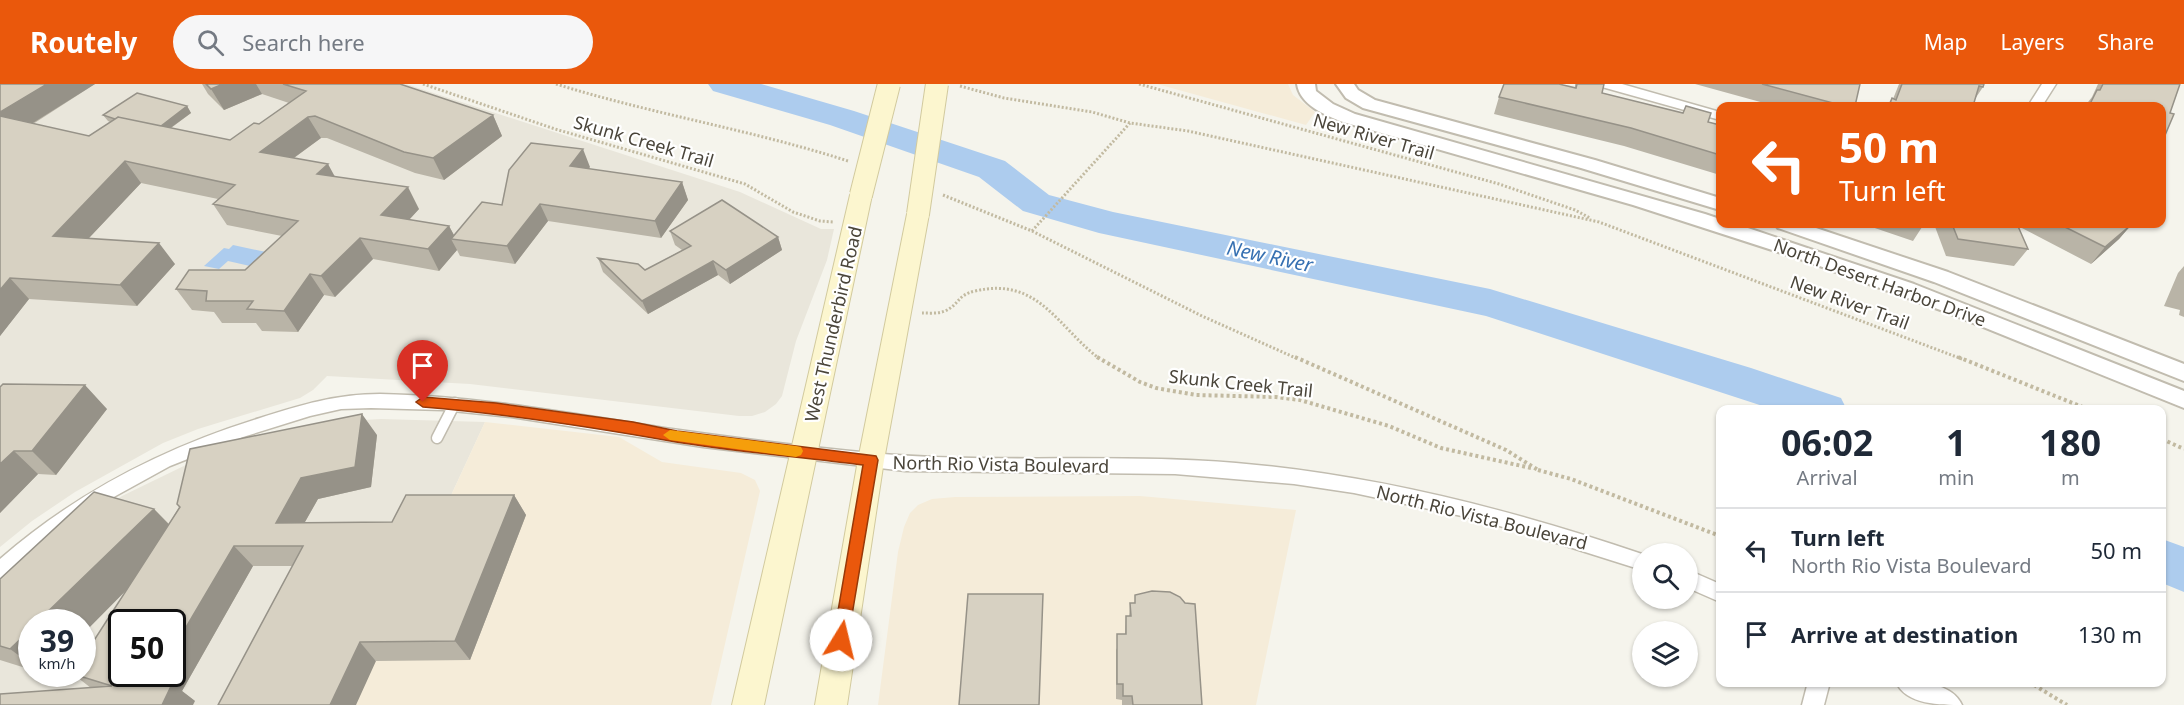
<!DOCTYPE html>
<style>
:root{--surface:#fff;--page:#f6f6f7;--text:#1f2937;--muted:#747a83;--line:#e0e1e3;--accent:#ea580c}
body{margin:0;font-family:"Noto Sans",sans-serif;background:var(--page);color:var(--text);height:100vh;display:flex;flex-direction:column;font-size:22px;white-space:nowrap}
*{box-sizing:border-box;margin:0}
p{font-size:20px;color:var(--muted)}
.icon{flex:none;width:33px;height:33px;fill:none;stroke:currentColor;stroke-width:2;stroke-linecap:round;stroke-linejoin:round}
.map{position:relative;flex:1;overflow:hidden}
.side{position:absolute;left:1716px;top:321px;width:450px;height:282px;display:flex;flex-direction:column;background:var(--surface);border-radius:12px;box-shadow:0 2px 4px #0004}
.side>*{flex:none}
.guide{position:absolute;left:1716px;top:18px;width:450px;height:126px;border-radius:12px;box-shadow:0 2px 4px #0004;background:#ea580c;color:#fff;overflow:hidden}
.tools{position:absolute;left:1632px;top:459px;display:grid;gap:12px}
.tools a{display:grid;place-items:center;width:66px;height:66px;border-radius:50%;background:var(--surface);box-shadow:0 2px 4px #0004;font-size:30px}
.speed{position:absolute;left:18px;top:525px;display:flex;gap:12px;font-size:30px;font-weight:700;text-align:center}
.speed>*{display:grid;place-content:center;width:78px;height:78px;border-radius:50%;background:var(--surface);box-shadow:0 2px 4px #0004;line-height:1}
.speed small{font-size:15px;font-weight:400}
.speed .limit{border:3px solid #111;border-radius:9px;background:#fff;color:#111}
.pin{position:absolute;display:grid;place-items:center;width:51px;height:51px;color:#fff;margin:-62px -26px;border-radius:50% 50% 50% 0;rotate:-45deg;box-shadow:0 0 6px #0007}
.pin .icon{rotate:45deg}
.me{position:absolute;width:66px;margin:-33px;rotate:9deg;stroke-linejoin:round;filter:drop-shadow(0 0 4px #0008)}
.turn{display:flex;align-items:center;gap:21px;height:126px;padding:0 24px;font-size:27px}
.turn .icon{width:78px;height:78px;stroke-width:2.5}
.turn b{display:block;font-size:42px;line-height:51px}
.eta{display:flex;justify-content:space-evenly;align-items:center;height:102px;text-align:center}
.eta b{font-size:36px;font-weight:700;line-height:42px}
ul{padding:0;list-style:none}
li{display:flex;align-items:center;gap:18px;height:84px;padding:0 24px;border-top:2px solid var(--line)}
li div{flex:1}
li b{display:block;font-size:22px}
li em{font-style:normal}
header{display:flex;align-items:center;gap:36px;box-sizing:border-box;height:84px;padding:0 30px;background:var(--accent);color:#fff}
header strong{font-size:28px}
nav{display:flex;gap:33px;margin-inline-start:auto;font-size:21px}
.search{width:420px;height:54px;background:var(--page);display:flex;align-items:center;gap:15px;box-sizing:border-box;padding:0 21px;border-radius:33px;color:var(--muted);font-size:22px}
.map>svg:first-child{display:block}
.residential{fill:#e9e6db;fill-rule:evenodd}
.commercial{fill:#f5ecd9}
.water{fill:#adccee}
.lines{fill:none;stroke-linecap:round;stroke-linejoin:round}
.river{fill:#adccee;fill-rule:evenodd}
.service-casing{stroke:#c1bcaf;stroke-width:13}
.minor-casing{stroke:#c1bcaf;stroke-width:3}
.tertiary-casing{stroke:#c1bcaf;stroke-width:4}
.secondary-casing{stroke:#d2ca9e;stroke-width:2}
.path-far1{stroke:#c2baa1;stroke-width:3;stroke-dasharray:2 2;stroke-linecap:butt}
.path{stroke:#c2baa1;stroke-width:4;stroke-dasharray:3 3;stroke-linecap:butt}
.service{stroke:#fff;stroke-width:10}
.minor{fill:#fff;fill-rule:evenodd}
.tertiary{fill:#fff;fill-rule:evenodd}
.secondary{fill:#fcf6cf;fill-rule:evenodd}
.secondary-bridge-casing{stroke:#d2ca9e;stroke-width:24;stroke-linecap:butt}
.secondary-bridge{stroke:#fcf6cf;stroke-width:22}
.wall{fill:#b9b4a7}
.shaded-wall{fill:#969288}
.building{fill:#d7d1c2;stroke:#969288;stroke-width:1.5}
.route{fill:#ea580c;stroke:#983908;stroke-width:1.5}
.slow{fill:#f59e0b}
.labels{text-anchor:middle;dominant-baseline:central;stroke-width:4.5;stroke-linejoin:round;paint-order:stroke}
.street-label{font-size:18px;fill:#4a453a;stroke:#fff}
.water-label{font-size:20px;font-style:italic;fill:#3771b2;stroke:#fff}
</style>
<header>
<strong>Routely</strong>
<div class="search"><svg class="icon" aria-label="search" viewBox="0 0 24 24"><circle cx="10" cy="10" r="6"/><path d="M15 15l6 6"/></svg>Search here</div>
<nav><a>Map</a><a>Layers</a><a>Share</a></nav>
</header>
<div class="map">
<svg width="2184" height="621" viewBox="0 0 2184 621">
<rect width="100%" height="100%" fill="#f5f4ec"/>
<path class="residential" d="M0 0H406L740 108 821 145H834L827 176 796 257 782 312 776 320 765 328 752 332H739L470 300 327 292 313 306 300 314 198 345 163 359 75 408 32 437 0 463Z
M381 335 485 338 354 621H0V509L75 444 122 412 192 378 329 338ZM32 538H82V590H32ZM122 538H172V590H122Z"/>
<path class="commercial" d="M1157 0H1288L1293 11 1315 28 1306 41Z
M485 338 619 353 662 378 741 389 755 396 760 407 711 621H354Z
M1140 412 1296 426 1256 621H878L898 468 904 443 910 429 918 421 932 415 955 413Z"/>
<path class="water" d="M233 161 266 168 250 182 228 177 219 185 204 182 224 164 229 165Z"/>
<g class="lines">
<path class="river" d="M708 0H761L854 27 1005 77 1049 111 1113 128 1490 205 1751 284 1841 314 1847 326H1775L1486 232 1099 149 1023 127 979 93 830 41 713 7Z
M2162 455 2184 463V508L2162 499Z"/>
<g class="service-casing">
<path id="service" d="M437 354 455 319"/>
</g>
<g class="minor-casing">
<path id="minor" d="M1600 0H1622L1720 28V36L1602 3Z
M2042 0H2056L2042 22H2028Z
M380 310C482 312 579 331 679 346 743 355 807 363 871 369 992 380 1115 369 1236 379 1376 391 1510 425 1642 470V486L1528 450 1471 434 1354 409 1294 400 1175 390 905 387 703 363 511 333 443 326 371 324 341 325 310 332 243 353 170 382 101 420 38 466 7 493 0 496V475C77 408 163 364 260 334 300 321 337 310 380 310Z
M1688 486 1720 500V518L1688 504Z
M1808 598H1830L1824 621H1802Z
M1896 598C1918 598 1952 598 1962 621 1941 621 1906 621 1896 598Z"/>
</g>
<g class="tertiary-casing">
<path id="tertiary" d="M1297 0H1315L1316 7 1333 20 1355 30 1705 130 1720 135V140H1736L1914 200 2184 307V324L1946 228 1806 177 1633 121 1343 38C1325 31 1300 21 1297 0Z
M1336 0H1354L1358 6 1375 16 1595 76 1720 114V126L1581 84 1363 24 1346 14Z
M1775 140H1804L1948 188 2184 280V297L1934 198 1778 144Z"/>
</g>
<g class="secondary-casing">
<path id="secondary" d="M861 104 869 106 872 111 764 621H732L850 111 853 106Z
M918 123 926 125 929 130 884 376 847 621H815L858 376 907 130 910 125Z"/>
</g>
<path class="path-far1" d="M423 0 555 45 745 100 793 128 820 137 833 138
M556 0C652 30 752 46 848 77
M1139 0 1499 100 1575 126 1590 134
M960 2 1004 14 1092 28 1130 39 1188 47 1599 138 1962 275
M943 111 1032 147 1202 232 1298 275
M1032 147 1130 39
M922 229C929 229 938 230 945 227 959 221 957 211 975 207 1039 192 1058 244 1100 275"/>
<path class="path" d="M1097 273 1140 298 1156 304 1196 311 1276 313 1300 316 1389 342 1441 364 1531 384
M1295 273 1506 366 1538 386
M1958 273 2090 326
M2162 355 2184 365
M1538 386 1571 395 1720 452
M2029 598 2067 621"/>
<use href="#service" class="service"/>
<use href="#minor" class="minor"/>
<use href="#tertiary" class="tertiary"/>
<use href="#secondary" class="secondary"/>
<g class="secondary-bridge-casing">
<path id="secondary-bridge" d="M861 111 889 0
M918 130 937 0"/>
</g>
<use href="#secondary-bridge" class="secondary-bridge"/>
</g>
<path class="wall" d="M0 0H95L33 40 89 52 110 38 108 37 103 31 187 22 191 29 171 44 230 56 259 40 289 19 262 10 224 26 208 10 202 0H400L493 31 502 52 444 96 415 89 327 54H321L294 74 335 92 419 125 409 136 449 142 454 151 502 121 590 83 588 85 682 98 688 116 661 154 548 137 515 180 460 172 457 166 439 187 373 175 335 213 324 211 298 248 262 247 256 239H222L214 228 192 226 176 205 245 186 282 152 227 141 213 120 218 115 141 99 89 154 175 180 137 222 29 215 0 252Z
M1575 0H1604L1602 9 1720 41V91L1624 62 1494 30 1499 13 1575 4Z
M1695 0H1860L1855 22H1775Z
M1899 0H1984L1983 3 1975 15 1973 22H1887L1892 14 1893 15Z
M2098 0H2180L2170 29 2163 56 2162 59V22H2085L2092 13Z
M1863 140H1924L1913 157Z
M1934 140H2132L2119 155 2091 180 2018 142 2028 165 2014 182 1946 172Z
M670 147 778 153 782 166 730 200 718 191 648 230 603 188 598 174 645 186 682 166 675 161Z
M2184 182V233L2179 231 2180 226 2164 222 2178 189Z
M0 303 107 325 56 391 38 390 0 429Z
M377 351 371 403 318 415 305 438H392L514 411 526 431 470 576 376 577 293 482H253L182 607 195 617 91 604 73 590 127 506 32 538V586L0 576V495L154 425 169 440 179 423 177 420Z
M1130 519 1202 621H1122V616L1116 615V566L1125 550 1126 532H1129Z"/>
<path class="shaded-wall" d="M47 0H95L12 52 0 37V28Z
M223 0H256L262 10 224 26 211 5Z
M187 22 191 29 158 53 154 47Z
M493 31 502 52 444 96 433 74Z
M308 33 321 54 273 89 260 68Z
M583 65 590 83 577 100 570 82Z
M125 77 141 99 71 173 53 152Z
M328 80 340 102 317 90Z
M682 98 688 116 661 154 655 137Z
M408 103 419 125 393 153 381 131Z
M540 120 548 137 515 180 507 162Z
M2132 140 2119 155 2091 180 2105 163Z
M449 142 456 155H451L457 166 439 187 428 165Z
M778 153 782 166 730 200 726 186Z
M360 154 373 175 335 213 321 192Z
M159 159 175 180 137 222 120 201Z
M713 177 718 191 648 230 642 217Z
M310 190 324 211 298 248 284 227Z
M10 194 29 215 0 252V206Z
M85 301 107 325 56 391 32 367Z
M362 330 377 351 371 403 318 415 293 459 276 439 301 394Z
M14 367 38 390 0 429V380Z
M514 411 526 431 470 576 455 557Z
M154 425 180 452 82 551V538H37Z
M234 462 253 482 182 607 195 617 193 621H162L154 600 160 590H172V567Z
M32 544V581L10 565Z
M360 558 376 577 356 621H330Z"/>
<path class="building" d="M0 0H47L0 28Z
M206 0H223L211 5Z
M283 0H400L493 31 433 74 404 68 315 32 308 33 260 68 328 80 317 90 408 103 381 131 449 142 428 165 360 154 321 192 310 190 284 227 247 225 253 217H206L207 207 176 205 189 186H245L298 137 213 120 235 101 125 77 53 152 159 159 120 201 10 194 0 206V32L89 52 118 33 230 56 254 39 259 40 306 7Z
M1504 0H1559L1576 4 1577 0H1604L1602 9 1683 29 1686 22 1711 29 1708 38 1720 41V71L1631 44 1499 13Z
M1762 0H1860L1855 22H1844Z
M1902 0H1984L1983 3 1979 2 1973 22H1889L1892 14 1896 16Z
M2103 0H2180L2170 29 2174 30 2163 56H2162V22H2089L2097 6H2100Z
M137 9 187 22 161 42 118 33 115 35 103 31Z
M531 59 583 65 570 82 682 98 655 137 540 120 507 162 451 155 482 118 502 121 509 86Z
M722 116 778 153 726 186 713 177 642 217 598 174 638 180 645 186 691 162 670 147Z
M1952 140H2017L2028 165 1958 155Z
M2059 140H2132L2105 163Z
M3 300 85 301 32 367H14L0 380V303Z
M362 330 355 383 301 394 276 439 392 438 406 411H514L455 557 360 558 330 621H218L303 462H234L172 567V538H122V590H160L154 600 173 598 162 621H0V610L112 602 73 590H82V575L180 423 177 420 190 365Z
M94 408 154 425 37 538H32V544L10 565 0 562V495Z
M1152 507 1170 508 1180 513 1185 519 1195 520 1202 621H1133L1132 612H1123V600H1117V550H1126V532H1131L1130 519H1135V511Z
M968 510H1043L1039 621H959Z"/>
<path class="route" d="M423 313 496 319 633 338 677 347 876 372 878 376 847 561 841 563 836 561 833 556 863 381C801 373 738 368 676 358 592 343 508 330 423 323L416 318Z"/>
<path class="slow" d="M670 346 796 362 801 363 803 367 801 371 796 373 670 356 663 351Z"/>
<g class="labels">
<g class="street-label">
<text transform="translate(1374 52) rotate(16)">New River Trail</text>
<text transform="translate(644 57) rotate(16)">Skunk Creek Trail</text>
<text transform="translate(1880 198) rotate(20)">North Desert Harbor Drive</text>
<text transform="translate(1850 218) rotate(20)">New River Trail</text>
<text transform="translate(833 240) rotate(-77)">West Thunderbird Road</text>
<text transform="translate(1241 299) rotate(6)">Skunk Creek Trail</text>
<text transform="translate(1001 380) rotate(1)">North Rio Vista Boulevard</text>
<text transform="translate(1482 433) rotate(14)">North Rio Vista Boulevard</text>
</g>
<g class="water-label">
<text transform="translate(1270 172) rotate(12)">New River</text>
</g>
</g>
</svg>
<div class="tools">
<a><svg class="icon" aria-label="search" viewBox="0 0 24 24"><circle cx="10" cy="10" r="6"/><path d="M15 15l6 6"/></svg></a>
<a><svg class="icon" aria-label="layers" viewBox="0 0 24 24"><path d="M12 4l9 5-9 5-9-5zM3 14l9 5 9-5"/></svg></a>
</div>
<div class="speed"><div>39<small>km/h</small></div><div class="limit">50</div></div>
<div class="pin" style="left:423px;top:318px;background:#d93025"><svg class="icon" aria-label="arrive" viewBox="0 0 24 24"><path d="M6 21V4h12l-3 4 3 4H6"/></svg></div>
<svg class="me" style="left:841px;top:556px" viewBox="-20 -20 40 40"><circle r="19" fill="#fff"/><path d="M0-13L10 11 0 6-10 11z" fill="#ea580c"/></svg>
<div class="guide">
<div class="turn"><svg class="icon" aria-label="left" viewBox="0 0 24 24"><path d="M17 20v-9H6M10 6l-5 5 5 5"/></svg><div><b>50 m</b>Turn left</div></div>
</div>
<section class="side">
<div class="eta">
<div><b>06:02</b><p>Arrival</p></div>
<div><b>1</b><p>min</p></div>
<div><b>180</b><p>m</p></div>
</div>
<ul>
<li><svg class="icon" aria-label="left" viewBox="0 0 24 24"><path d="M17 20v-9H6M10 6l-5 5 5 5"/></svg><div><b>Turn left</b><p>North Rio Vista Boulevard</p></div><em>50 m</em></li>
<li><svg class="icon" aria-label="arrive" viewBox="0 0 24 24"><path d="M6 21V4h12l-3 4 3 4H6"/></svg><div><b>Arrive at destination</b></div><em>130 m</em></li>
</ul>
</section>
</div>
